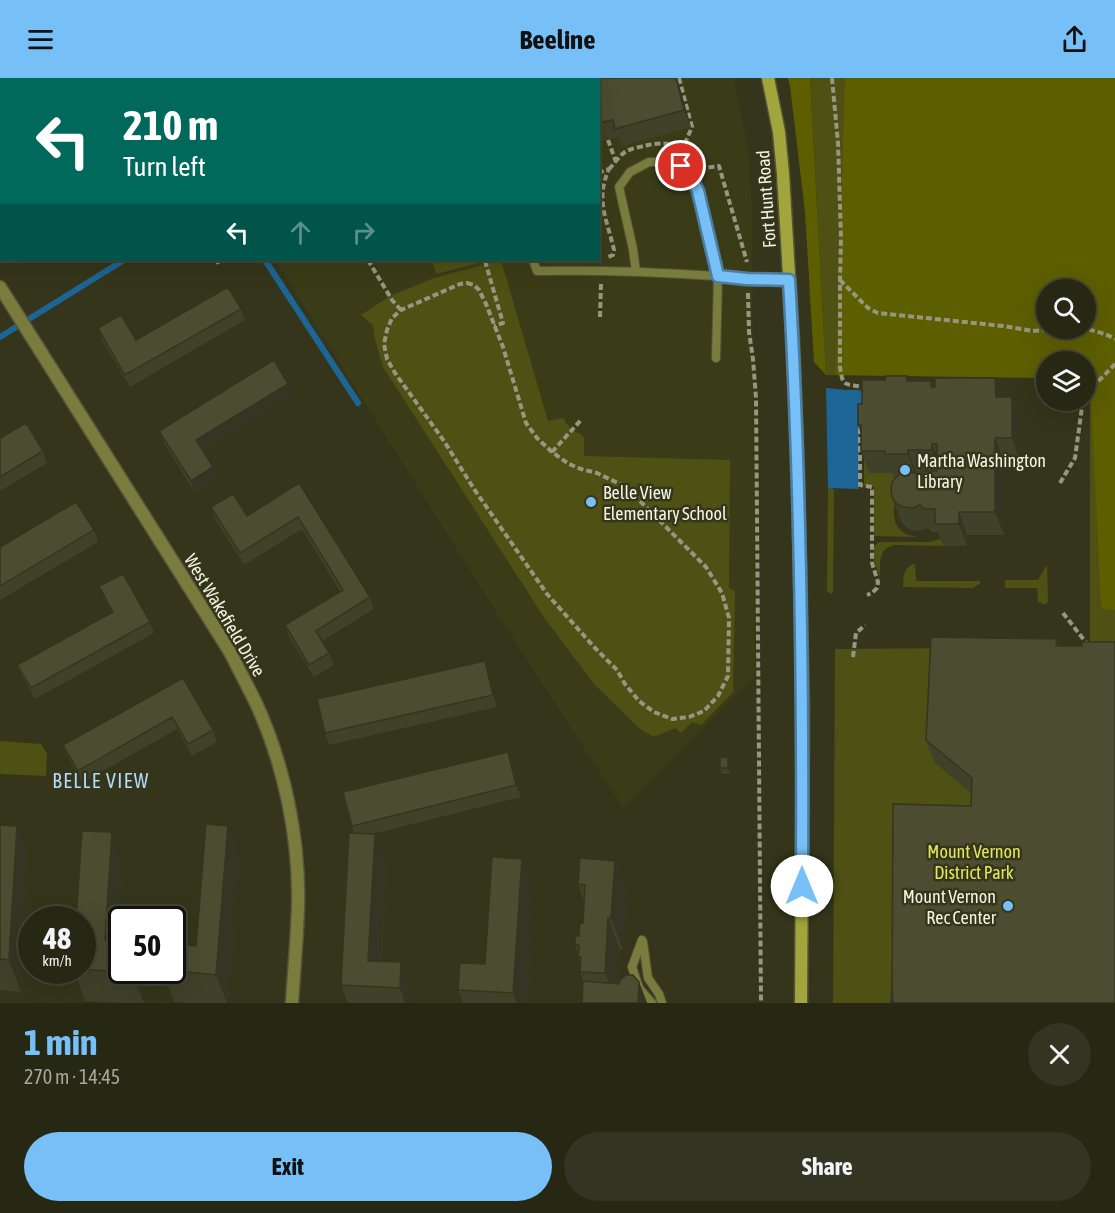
<!DOCTYPE html>
<meta charset="utf-8">
<style>
:root{--surface:#272814;--page:#333422;--text:#f1f3f6;--muted:#a4a6a0;--line:#434434;--accent:#76c0f7}
body{margin:0;font-family:"Asap Condensed",sans-serif;background:var(--page);color:var(--text);height:100vh;display:flex;flex-direction:column;font-size:22px;white-space:nowrap}
*{box-sizing:border-box;margin:0}
p{font-size:20px;color:var(--muted)}
.icon{flex:none;width:33px;height:33px;fill:none;stroke:currentColor;stroke-width:2;stroke-linecap:round;stroke-linejoin:round}
.map{position:relative;height:925px;overflow:hidden}
.side{display:flex;flex-direction:column;background:var(--surface);flex:1}
.side>*{flex:none}
.hud{position:absolute;left:0px;top:0px;width:600px;height:183px;box-shadow:0 6px 24px #0002,0 0 0 2px var(--line);background:#00695c;color:#fff;overflow:hidden}
.tools{position:absolute;left:1036px;top:201px;display:grid;gap:12px}
.tools a{display:grid;place-items:center;width:60px;height:60px;border-radius:50%;background:var(--surface);box-shadow:0 6px 24px #0002,0 0 0 2px var(--line);font-size:30px}
.speed{position:absolute;left:18px;top:828px;display:flex;gap:12px;font-size:30px;font-weight:700;text-align:center}
.speed>*{display:grid;place-content:center;width:78px;height:78px;border-radius:50%;background:var(--surface);box-shadow:0 6px 24px #0002,0 0 0 2px var(--line);line-height:1}
.speed small{font-size:15px;font-weight:400}
.speed .limit{border:3px solid #111;border-radius:9px;background:#fff;color:#111}
.pin{position:absolute;display:grid;place-items:center;width:51px;height:51px;color:#fff;margin:-26px;border:3px solid #fff;border-radius:50%;box-shadow:0 2px 6px #0007}
.me{position:absolute;width:66px;margin:-33px;rotate:0deg;stroke-linejoin:round;filter:drop-shadow(0 0 4px #0008)}
.turn{display:flex;align-items:center;gap:21px;height:126px;padding:0 24px;font-size:27px}
.turn .icon{width:78px;height:78px;stroke-width:2.5}
.turn b{display:block;font-size:42px;line-height:51px}
.lanes{display:flex;align-items:center;height:57px;padding:0 24px;background:#0003;justify-content:center;gap:30px;direction:ltr}
.lanes .off{opacity:.35}
.round{display:grid;place-items:center;flex:none;width:63px;height:63px;border-radius:32px;background:var(--page)}
.head{display:flex;align-items:center;justify-content:space-between;height:102px;padding:0 24px}
h1{font-size:36px;font-weight:700;line-height:45px;color:var(--accent)}
.cta{display:flex;gap:12px;margin-top:auto;padding:12px 24px}
.cta a{flex:1;height:69px;border-radius:36px;background:var(--accent);color:#111;font-size:24px;font-weight:700;line-height:69px;text-align:center}
.cta a+a{background:var(--page);color:var(--text)}
header{display:flex;justify-content:space-between;align-items:center;height:78px;padding:0 24px;background:var(--accent);color:#111;font-size:27px;font-weight:700}
.map>svg:first-child{display:block}
.built{fill:#3a3c18}
.green{fill:#4f5013;fill-rule:evenodd}
.forest{fill:#5d5e00;fill-rule:evenodd}
.water{fill:#1c6594}
.lines{fill:none;stroke-linecap:round;stroke-linejoin:round}
.stream{stroke:#1c6594;stroke-width:6}
.lane-casing{stroke:#53543a;stroke-width:10}
.street-casing{stroke:#53543a;stroke-width:15}
.secondary-casing{stroke:#53543a;stroke-width:15}
.path{stroke:#969781;stroke-width:4;stroke-dasharray:6 3;stroke-linecap:butt}
.lane{stroke:#7a7c3e;stroke-width:8}
.street{stroke:#7a7c3e;stroke-width:12}
.secondary{stroke:#a2a53b;stroke-width:12}
.wall{fill:#404129;fill-rule:evenodd}
.shaded-wall{fill:#343522}
.building{fill:#4b4c30;stroke:#343522;stroke-width:1.5}
.route-casing{stroke:#4d7da1;stroke-width:15}
.route{stroke:#76c0f7;stroke-width:10}
.poi-dot{fill:#76c0f7;stroke:#34351a;stroke-width:2}
.labels{text-anchor:middle;dominant-baseline:central;stroke-width:5;stroke-linejoin:round;paint-order:stroke}
.street-label{font-size:18px;fill:#f3f4e3;stroke:#34351a}
.poi-label{font-size:18px;fill:#f3f4e3;stroke:#34351a;text-anchor:start}
.park-label{font-size:18px;fill:#e2e75d;stroke:#34351a}
.neighbourhood-label{font-size:20px;letter-spacing:1.5px;fill:#b3dbfa;stroke:#34351a}
</style>
<header><svg class="icon" aria-label="menu" viewBox="0 0 24 24"><path d="M4 6h16M4 12h16M4 18h16"/></svg>Beeline<svg class="icon" aria-label="share" viewBox="0 0 24 24"><path d="M12 15V3M7 8l5-5 5 5M5 13v7h14v-7"/></svg></header>
<div class="map">
<svg width="1115" height="925" viewBox="0 0 1115 925">
<rect width="100%" height="100%" fill="#34351a"/>
<path class="built" d="M161 0H734L748 72 752 127 755 598 623 730 519 570 275 182H598V2H162Z"/>
<path class="green" d="M810 0H1115V925H833L835 571 1090 569V300H1086V284H1047V300L826 297ZM1047 212H1086V250H1047Z
M432 182H491L436 196Z
M501 182 548 343 563 340C568 348 572 354 581 356L584 360V378L730 382 729 510 735 513 733 614 701 647 692 644 681 655 675 650 654 659 640 651 595 607 545 541 383 289 375 262 373 247 361 237 390 218 434 200Z
M864 338 940 394 895 424C892 437 894 452 908 457 911 458 915 458 917 459L874 458V409L864 408Z
M828 410 834 411 833 513 831 516 827 513Z
M939 461 943 462V468L894 467C878 471 880 486 880 499L874 483V468L879 464H931Z
M914 486 915 487 916 503H980V506L977 507 973 510 903 509C904 499 902 490 914 486Z
M1047 487 1048 523 1046 526H1043L1038 524 1037 510H1005V502H1038Z
M0 663 41 666 47 676 46 698 0 696Z"/>
<path class="forest" d="M788 0H810L826 297 814 284 805 134 790 8Z
M845 0H1115V532L1101 531 1090 300H1086V284H1047V300L836 297ZM1047 212H1086V250H1047Z"/>
<path class="water" d="M826 310 847 312H859L863 314 864 318 859 339V411L828 410Z"/>
<g class="lines">
<path class="stream" d="M148 0 149 2
M265 182 358 325
M0 259 124 182"/>
<g class="lane-casing">
<path id="lane" d="M533 182 537 193C596 192 656 194 716 198 740 199 765 201 789 202
M636 194 633 171 619 109 630 94 649 84H666L681 88 691 99 698 113 718 198 716 280
M642 862 632 889 639 910 652 925
M643 864 648 900 659 916 662 925"/>
</g>
<g class="street-casing">
<path id="street" d="M0 209 230 574C238 590 247 607 255 623 284 685 300 761 298 829 297 861 294 893 292 925"/>
</g>
<g class="secondary-casing">
<path id="secondary" d="M768 0 779 54 783 96 793 263 798 399 803 629 801 925"/>
</g>
<path class="path" d="M326 0V2
M679 0 692 49 683 70
M832 0 838 65 841 160 840 201V289C843 310 844 305 863 309L865 312
M608 62 616 84
M609 91C614 86 619 78 625 74 631 70 641 69 648 67 674 62 689 69 704 90L719 88 747 184
M598 95 609 91C595 122 607 141 614 172L613 177 608 179
M368 182 392 222 401 232
M485 183 503 245 494 248
M216 185 222 182
M840 202 868 230 878 235 1003 248 1033 253 1065 250
M467 205 474 207 479 212 486 226 503 269 526 345 537 360 552 374 569 386 581 391 597 395 622 407 636 419 706 489 722 515 729 540 728 598 718 618 704 633 689 639 672 641 654 634 639 623 625 606 617 592 595 570 547 516 474 411 444 363 395 295 387 281 384 266 387 252 392 240 401 232 460 206Z
M748 215 749 254 753 281 756 320 761 925
M600 239 601 206
M1080 250C1092 252 1105 255 1115 261
M1086 316 1115 286
M860 350V407L872 409V485L878 504 877 510 872 515 867 517
M552 374 581 342
M1060 405 1075 380 1083 322
M1063 535 1088 567
M853 579 856 555 865 547"/>
<use href="#lane" class="lane"/>
<use href="#street" class="street"/>
<use href="#secondary" class="secondary"/>
</g>
<path class="wall" d="M551 0H677L691 49 622 68 618 59 598 64V2Z
M241 231 245 242 130 309 102 262 98 250 136 262Z
M995 300 1002 319H1012L1020 341V383L1003 382 1004 457H967V468H943L938 454H932L928 450 921 453 911 452 906 449 901 443 893 421 896 399H894L892 395H869L861 373V356L858 347 862 326 885 302 931 303 933 309ZM916 395H923L920 397 916 396Z
M292 317 203 373 218 401 195 415 164 365 159 353Z
M0 360 43 373 47 385 0 413Z
M299 405 370 519 374 531 322 563 329 575 334 587 314 599 289 559 285 547 340 513 302 451 244 487 215 441 211 429 247 438Z
M94 452 98 464 0 522V469Z
M99 508 150 544 154 555 35 621 22 598 17 587 112 534 104 520Z
M1057 561 1059 568H1082L1115 925H891L971 728V715L934 684 926 662Z
M489 595 497 629 329 667 325 655Z
M183 600 213 652 217 664 192 678 177 651 82 705 68 679 63 667Z
M508 674 512 685 521 719 372 756H375L386 788 382 884 412 916V925H348L341 907 354 755 352 748Z
M728 680 731 685 730 696H722L720 690Z
M0 747 17 748 29 780 21 914 0 912Z
M228 748 240 780 228 925H187L174 924 162 892 196 868Z
M522 781 534 813 527 925H463L458 912 485 886Z
M615 783 627 815 623 872H620L618 906 639 904 647 925H582L583 903 580 894V886L575 866 579 858 583 845 584 824 578 806Z
M123 786 118 863 122 892H144L145 896 144 925H122L85 923 74 892H82V842Z"/>
<path class="shaded-wall" d="M676 0H677L691 49 684 32Z
M995 300 1004 323 996 319Z
M288 306 292 317 201 374 196 362Z
M1012 319 1020 341V383L1012 360Z
M995 360 1003 382 1004 457 995 434Z
M932 366 940 389V394L932 372Z
M908 372 916 395V399L908 376Z
M213 389 218 401 195 415 191 403Z
M959 434 967 457V468L959 446Z
M485 583 489 595 497 629 493 617Z
M508 674 512 685 521 719 516 707Z
M728 680 731 685 730 696 728 690Z
M17 748 29 780 21 914 9 882Z
M228 748 240 780 228 925H227L216 897Z
M112 754 123 786 116 894 105 862Z
M375 756 386 788 380 909 368 883Z
M522 781 534 813 527 925H517L513 915Z
M615 783 627 815 623 872 611 840Z
M608 840 620 872 616 925H615L605 895Z
M401 884 412 916V925H405L400 910Z
M132 892H144L145 896 144 925 132 895Z
M639 904 647 925H638Z"/>
<path class="building" d="M334 0H506V1L334 2Z
M551 0H676L684 32 615 51 613 42 598 45V2H552Z
M228 209 241 231 125 297 98 250 121 237 136 262Z
M274 282 288 306 196 362 213 389 191 403 159 353Z
M886 298H907V303H931V309H935V300H995L996 319H1012V360H995V434H959V446H935V431H924L920 427 913 430 903 429 897 426 893 421 891 414 892 405 895 400 901 395 908 393 920 397 924 393H937V366H932V372H908V376H885V373H861V347H858V326H862V302H885Z
M26 345 43 373 0 399V360Z
M299 405 370 519 316 553 329 575 309 587 285 547 343 512 298 439 240 475 211 429 233 416 247 438Z
M76 424 94 452 0 508V469Z
M123 496 150 544 31 610 17 587 113 534 99 508Z
M931 559 1057 561 1056 568H1082V564H1115V925H892L893 726 971 728 972 700 926 662Z
M485 583 493 617 325 655 317 621Z
M183 600 213 652 188 666 172 639 78 693 63 667Z
M508 674 516 707 352 748 343 714Z
M720 679 728 680V690H720Z
M206 746 228 748 216 897 167 892H172V866L196 868Z
M0 747 17 748 9 882 0 881Z
M82 753 112 754 105 862 122 863V892H132V895L82 891V842H76Z
M349 755 375 756 368 883 401 884 400 910 341 907Z
M492 779 522 781 513 915 458 912 460 885 485 886Z
M580 780 615 783 611 840H608L605 895 580 894 581 879H578L579 867 575 866V858H579L580 845H583L585 807 578 806Z
M626 897H633L639 904 638 925H582L583 903 619 906 620 902Z
M892 907 893 925H891Z"/>
<g class="lines">
<g class="route-casing">
<path id="route" d="M681 88 691 99 698 113 718 198 747 201 789 202C801 404 803 606 802 808"/>
</g>
<use href="#route" class="route"/>
</g>
<g class="poi-dot">
<circle cx="905" cy="392" r="6"/>
<circle cx="591" cy="424" r="6"/>
<circle cx="1008" cy="828" r="6"/>
</g>
<g class="labels">
<g class="street-label">
<text transform="translate(766 121) rotate(-94)">Fort Hunt Road</text>
<text transform="translate(225 537) rotate(59)">West Wakefield Drive</text>
</g>
<g class="poi-label">
<text x="917" y="382">Martha Washington<tspan x="917" dy="21">Library</tspan></text>
<text x="603" y="414">Belle View<tspan x="603" dy="21">Elementary School</tspan></text>
<text x="996" y="818" text-anchor="end">Mount Vernon<tspan x="996" dy="21">Rec Center</tspan></text>
</g>
<g class="park-label">
<text x="974" y="773">Mount Vernon<tspan x="974" dy="21">District Park</tspan></text>
</g>
<g class="neighbourhood-label">
<text x="101" y="702">BELLE VIEW</text>
</g>
</g>
</svg>
<div class="tools">
<a><svg class="icon" aria-label="search" viewBox="0 0 24 24"><circle cx="10" cy="10" r="6"/><path d="M15 15l6 6"/></svg></a>
<a><svg class="icon" aria-label="layers" viewBox="0 0 24 24"><path d="M12 4l9 5-9 5-9-5zM3 14l9 5 9-5"/></svg></a>
</div>
<div class="speed"><div>48<small>km/h</small></div><div class="limit">50</div></div>
<div class="pin" style="left:681px;top:88px;background:#d93025"><svg class="icon" aria-label="arrive" viewBox="0 0 24 24"><path d="M6 21V4h12l-3 4 3 4H6"/></svg></div>
<svg class="me" style="left:802px;top:808px" viewBox="-20 -20 40 40"><circle r="19" fill="#fff"/><path d="M0-13L10 11 0 6-10 11z" fill="#76c0f7"/></svg>
<div class="hud">
<div class="turn"><svg class="icon" aria-label="left" viewBox="0 0 24 24"><path d="M17 20v-9H6M10 6l-5 5 5 5"/></svg><div><b>210 m</b>Turn left</div></div>
<div class="lanes"><svg class="icon" aria-label="left" viewBox="0 0 24 24"><path d="M17 20v-9H6M10 6l-5 5 5 5"/></svg><svg class="icon off" aria-label="ahead" viewBox="0 0 24 24"><path d="M12 20V5M6 11l6-6 6 6"/></svg><svg class="icon off" aria-label="right" viewBox="0 0 24 24"><path d="M7 20v-9h11M14 6l5 5-5 5"/></svg></div>
</div>
</div>
<section class="side">
<div class="head"><div><h1>1 min</h1><p>270 m · 14:45</p></div><a class="round"><svg class="icon" aria-label="close" viewBox="0 0 24 24"><path d="M6 6l12 12M18 6L6 18"/></svg></a></div>
<div class="cta"><a>Exit</a><a>Share</a></div>
</section>
